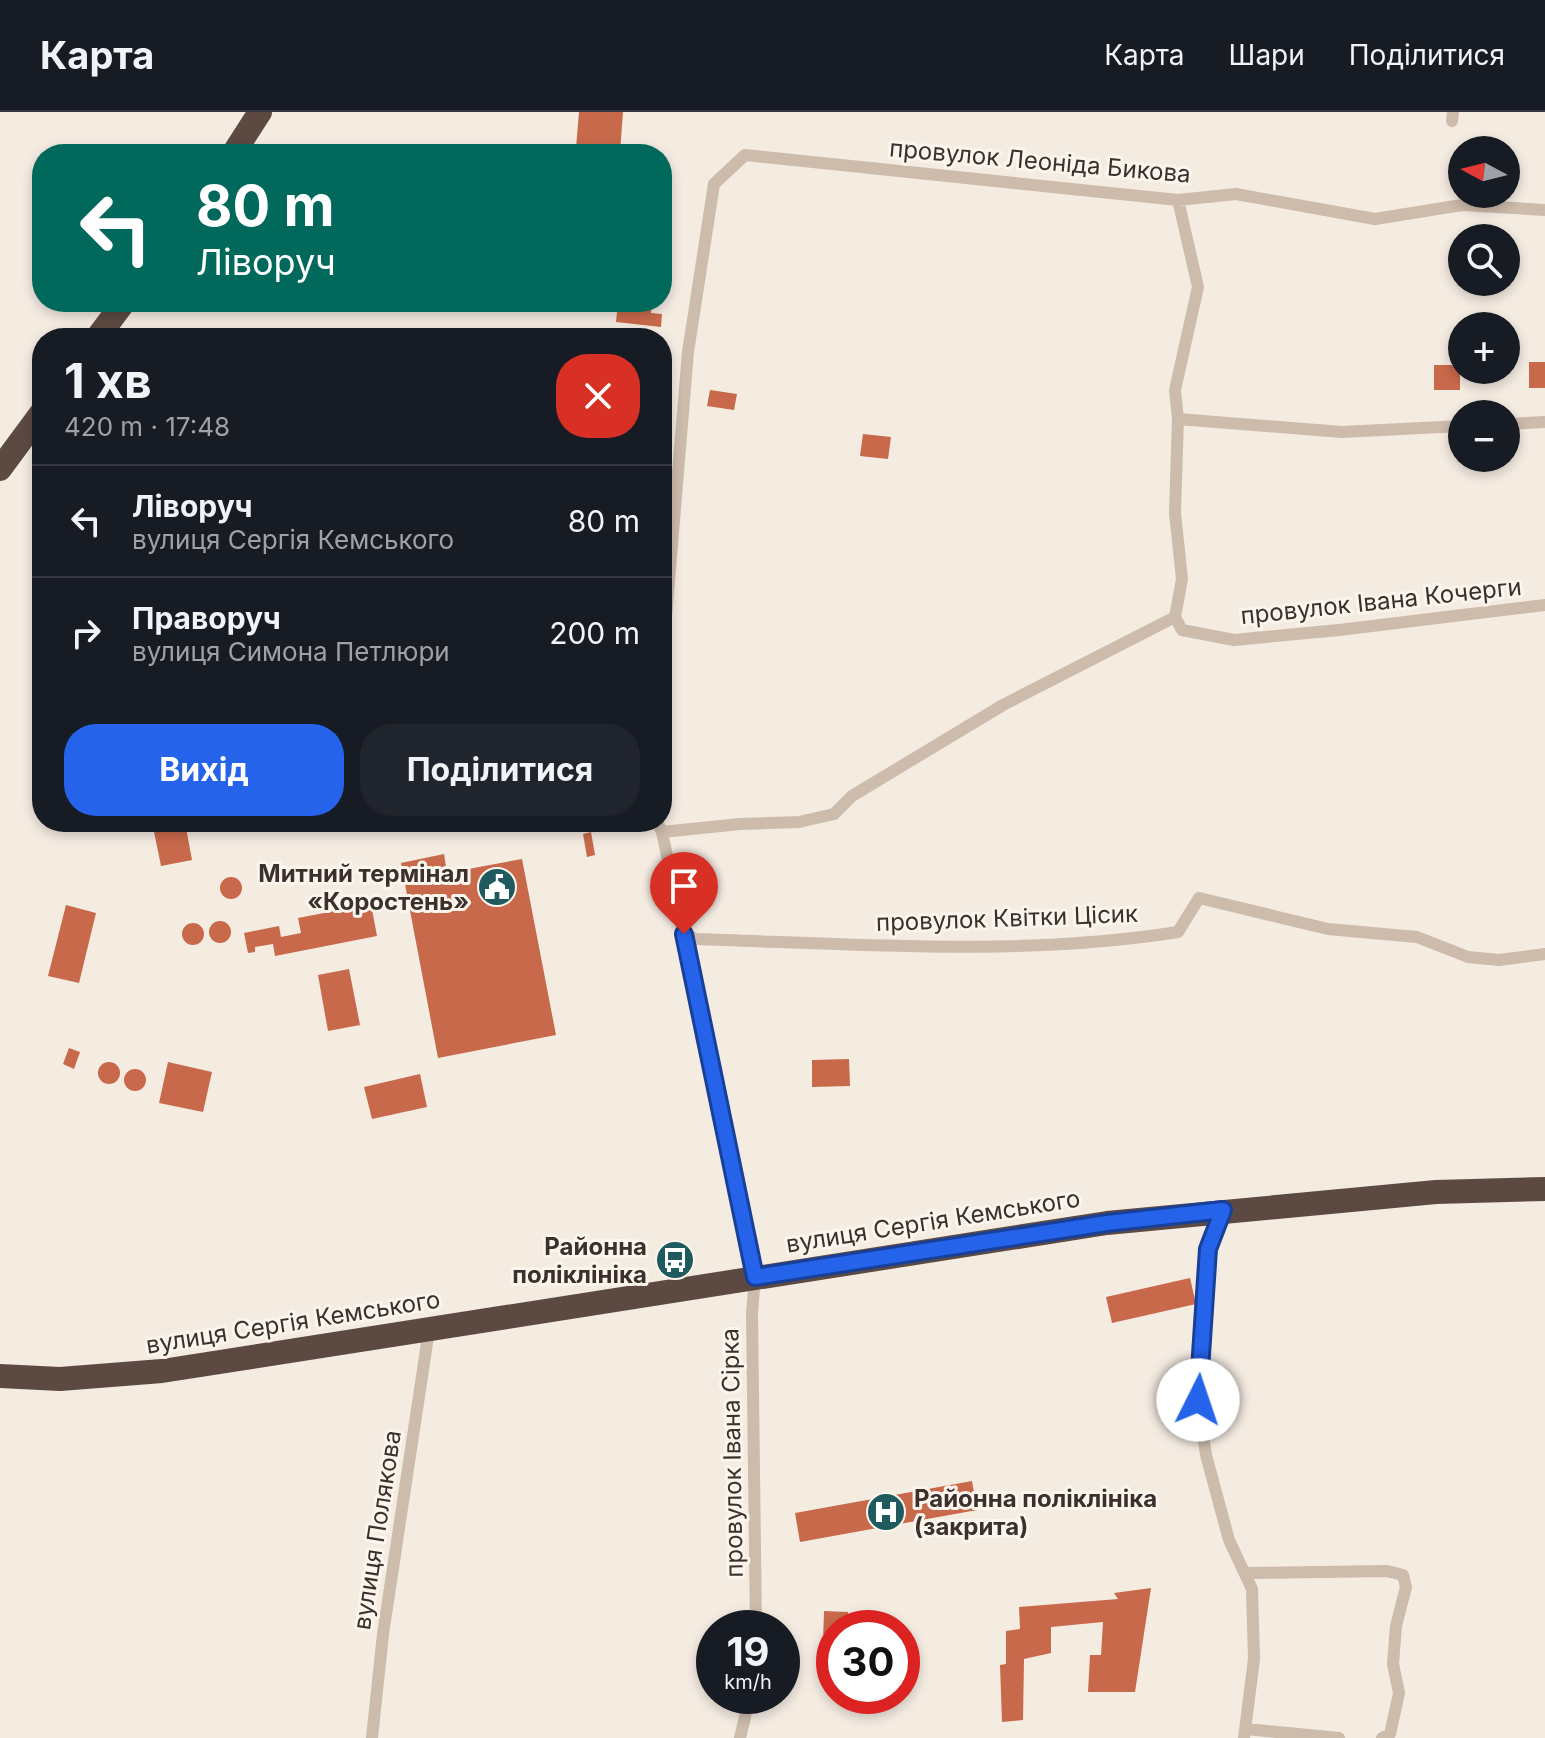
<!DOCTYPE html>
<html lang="uk">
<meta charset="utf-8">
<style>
:root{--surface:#171b24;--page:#20242c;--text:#f1f3f6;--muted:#9ea1a6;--line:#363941;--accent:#2563eb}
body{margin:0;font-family:Inter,sans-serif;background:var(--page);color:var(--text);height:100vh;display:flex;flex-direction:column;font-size:30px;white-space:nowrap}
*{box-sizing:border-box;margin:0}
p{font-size:26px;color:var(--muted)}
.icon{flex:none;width:44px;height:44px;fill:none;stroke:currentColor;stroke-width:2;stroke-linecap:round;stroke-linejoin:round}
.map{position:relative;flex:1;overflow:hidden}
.side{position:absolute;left:32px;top:216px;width:640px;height:504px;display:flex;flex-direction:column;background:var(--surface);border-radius:32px;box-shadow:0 4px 12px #0003}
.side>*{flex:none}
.hud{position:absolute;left:32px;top:32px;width:640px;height:168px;border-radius:32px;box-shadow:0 4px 12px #0003;background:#00695c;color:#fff;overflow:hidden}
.needle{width:52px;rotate:277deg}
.tools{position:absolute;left:1448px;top:24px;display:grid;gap:16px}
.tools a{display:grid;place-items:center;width:72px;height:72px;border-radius:50%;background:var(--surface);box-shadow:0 4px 12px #0003;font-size:40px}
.speed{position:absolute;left:696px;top:1498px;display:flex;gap:16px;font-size:40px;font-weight:700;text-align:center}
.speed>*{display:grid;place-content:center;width:104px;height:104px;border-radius:50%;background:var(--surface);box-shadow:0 4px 12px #0003;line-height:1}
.speed small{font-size:20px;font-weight:400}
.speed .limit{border:12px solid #d22;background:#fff;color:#111}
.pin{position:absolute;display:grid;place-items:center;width:68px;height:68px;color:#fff;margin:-82px -34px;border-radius:50% 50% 50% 0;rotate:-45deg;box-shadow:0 0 8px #0007}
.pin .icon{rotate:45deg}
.me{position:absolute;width:88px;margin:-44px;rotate:4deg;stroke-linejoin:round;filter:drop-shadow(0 0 6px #0008)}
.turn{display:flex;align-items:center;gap:28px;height:168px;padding:0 32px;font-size:36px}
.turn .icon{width:104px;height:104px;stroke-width:2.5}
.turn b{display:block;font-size:56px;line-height:68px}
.round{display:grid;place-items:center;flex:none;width:84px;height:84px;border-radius:32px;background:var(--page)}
.headline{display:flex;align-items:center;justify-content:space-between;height:136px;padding:0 32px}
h1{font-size:48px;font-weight:700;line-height:60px}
.cta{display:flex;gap:16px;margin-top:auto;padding:16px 32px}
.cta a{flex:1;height:92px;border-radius:32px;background:var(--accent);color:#fff;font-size:32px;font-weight:700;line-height:92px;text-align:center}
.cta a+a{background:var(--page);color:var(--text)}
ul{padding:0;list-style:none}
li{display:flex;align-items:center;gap:24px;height:112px;padding:0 32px;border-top:2px solid var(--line)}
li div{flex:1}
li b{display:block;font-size:30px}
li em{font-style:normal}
header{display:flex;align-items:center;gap:48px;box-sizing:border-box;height:112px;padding:0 40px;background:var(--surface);border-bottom:2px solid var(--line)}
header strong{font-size:38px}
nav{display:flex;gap:44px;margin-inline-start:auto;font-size:28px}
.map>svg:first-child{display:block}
.building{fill:#c8694b}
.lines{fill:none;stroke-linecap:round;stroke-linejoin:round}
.street{stroke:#cdbbac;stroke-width:12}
.highway{stroke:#5c4a42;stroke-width:24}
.route-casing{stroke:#184099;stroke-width:20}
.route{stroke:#2563eb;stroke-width:14}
.labels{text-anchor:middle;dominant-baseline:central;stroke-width:6;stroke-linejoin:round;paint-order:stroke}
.street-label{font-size:24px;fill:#3b302b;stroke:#fbf5ee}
.poi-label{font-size:24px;font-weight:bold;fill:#3b302b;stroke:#fbf5ee;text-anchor:end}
</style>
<header>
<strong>Карта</strong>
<nav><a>Карта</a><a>Шари</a><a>Поділитися</a></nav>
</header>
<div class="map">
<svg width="1545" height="1626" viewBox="0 0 1545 1626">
<rect width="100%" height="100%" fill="#f4ebe1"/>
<path class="building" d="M579 0H623L620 40 576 36Z
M618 190H652L651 201 662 202 661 215 616 210Z
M1529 250H1545V276H1529Z
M1434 253H1460V278H1434Z
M710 278 737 282 734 298 707 294Z
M863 322 891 325 888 347 860 344Z
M152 710H185L192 748 161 754Z
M591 720 595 743 587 745 583 722Z
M444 742 447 761 522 747 556 923 438 946 401 751Z
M220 776a11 11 0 1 1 22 0a11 11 0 1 1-22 0Z
M371 792 377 824 275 844 273 832 255 835V840L248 841 244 821 279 814 281 825 301 821 298 806Z
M66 793 96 801 79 871 48 864Z
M209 820a11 11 0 1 1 22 0a11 11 0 1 1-22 0Z
M182 822a11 11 0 1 1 22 0a11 11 0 1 1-22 0Z
M349 857 360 913 328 919 318 863Z
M69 936 80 940 74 957 63 952Z
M849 947 850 974 812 975V948Z
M98 961a11 11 0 1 1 22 0a11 11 0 1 1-22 0Z
M168 950 212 960 203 1000 159 991Z
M124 968a11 11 0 1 1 22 0a11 11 0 1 1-22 0Z
M420 962 427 995 372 1007 364 975Z
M1190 1166 1196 1192 1112 1211 1106 1185Z
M972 1369 977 1398 800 1430 795 1401Z
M1151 1476 1135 1580H1088L1090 1543H1101L1103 1510 1051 1515V1541L1024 1547 1023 1608 1002 1610 1000 1553 1006 1552V1519L1020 1517 1019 1495 1118 1487 1114 1481Z
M824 1499 848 1500 847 1516H834V1530H823Z
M782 1526H792V1558H782Z"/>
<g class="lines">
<path class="street" d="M1452 9 1453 0
M1178 307 1342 320 1462 314
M1506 312 1545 310
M1175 505 1182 467 1175 401 1178 307 1175 278 1198 175 1178 88
M662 553 688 240 714 72 745 43 1178 88 1236 82 1375 107 1462 93 1545 98
M657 710 662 720 755 1165 752 1201 756 1516
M662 720 740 712 799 710 834 702 852 684 1003 593 1175 505 1182 518 1234 528 1339 518 1545 493
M684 822 696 827C856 832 1020 845 1178 820L1199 786 1328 817 1417 825 1468 845 1499 848 1545 842
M1223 1098 1208 1137 1198 1288 1206 1343 1229 1428 1252 1477 1254 1547 1244 1626
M1246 1461 1387 1459 1403 1463 1406 1475 1396 1514 1393 1552 1399 1581 1390 1622 1382 1626
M1246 1617 1339 1626
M372 1626 383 1522 429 1218
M740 1626 750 1584"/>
<path class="highway" d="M233 42 260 0
M97 226 124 190
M0 357 42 300
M0 1264 60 1267 162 1259 1107 1111 1436 1080 1545 1077"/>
</g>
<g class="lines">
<g class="route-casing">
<path id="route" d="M684 822 755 1165 1107 1111 1223 1098 1208 1137 1198 1288"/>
</g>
<use href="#route" class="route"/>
</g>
<defs>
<g id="civic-disc" transform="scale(2)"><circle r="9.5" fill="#1f5a5e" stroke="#fbf5ee"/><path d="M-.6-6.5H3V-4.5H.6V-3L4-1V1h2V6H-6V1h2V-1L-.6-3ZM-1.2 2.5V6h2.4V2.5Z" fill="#fff"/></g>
<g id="bus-disc" transform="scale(2)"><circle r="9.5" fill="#1f5a5e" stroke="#fbf5ee"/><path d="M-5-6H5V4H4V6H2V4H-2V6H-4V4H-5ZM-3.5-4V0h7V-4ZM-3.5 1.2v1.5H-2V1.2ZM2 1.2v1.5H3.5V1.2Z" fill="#fff"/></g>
<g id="hospital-disc" transform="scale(2)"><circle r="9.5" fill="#1f5a5e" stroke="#fbf5ee"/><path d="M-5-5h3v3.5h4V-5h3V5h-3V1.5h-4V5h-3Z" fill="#fff"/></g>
</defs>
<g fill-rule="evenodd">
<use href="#civic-disc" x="497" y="775"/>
<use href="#bus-disc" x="675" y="1148"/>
<use href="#hospital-disc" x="886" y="1400"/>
</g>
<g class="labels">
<g class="street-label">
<text transform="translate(1040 49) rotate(5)">провулок Леоніда Бикова</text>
<text transform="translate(1381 489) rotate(-6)">провулок Івана Кочерги</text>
<text transform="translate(1007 806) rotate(-2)">провулок Квітки Цісик</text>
<text transform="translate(933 1109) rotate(-9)">вулиця Сергія Кемського</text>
<text transform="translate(293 1210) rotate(-9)">вулиця Сергія Кемського</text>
<text transform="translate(732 1341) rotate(-91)">провулок Івана Сірка</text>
<text transform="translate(377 1418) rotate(-81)">вулиця Полякова</text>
</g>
<g class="poi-label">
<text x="469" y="761">Митний термінал<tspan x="469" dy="28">«Коростень»</tspan></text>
<text x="647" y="1134">Районна<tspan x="647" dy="28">поліклініка</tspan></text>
<text x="914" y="1386" text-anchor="start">Районна поліклініка<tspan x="914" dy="28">(закрита)</tspan></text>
</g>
</g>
</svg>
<div class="tools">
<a><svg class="needle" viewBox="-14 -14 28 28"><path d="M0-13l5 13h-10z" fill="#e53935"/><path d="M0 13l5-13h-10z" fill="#9ea1a6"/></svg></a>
<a><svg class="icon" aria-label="search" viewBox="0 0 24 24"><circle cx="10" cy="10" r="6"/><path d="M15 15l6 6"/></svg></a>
<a>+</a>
<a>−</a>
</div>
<div class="speed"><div>19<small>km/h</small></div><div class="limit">30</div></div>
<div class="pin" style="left:684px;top:822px;background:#d93025"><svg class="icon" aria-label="arrive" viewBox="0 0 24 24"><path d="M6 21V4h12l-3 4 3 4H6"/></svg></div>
<svg class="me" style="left:1198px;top:1288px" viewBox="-20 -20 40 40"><circle r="19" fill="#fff"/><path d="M0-13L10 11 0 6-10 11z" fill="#2563eb"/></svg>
<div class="hud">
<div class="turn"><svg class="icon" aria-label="left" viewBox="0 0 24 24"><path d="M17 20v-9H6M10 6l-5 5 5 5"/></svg><div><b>80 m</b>Ліворуч</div></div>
</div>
<section class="side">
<div class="headline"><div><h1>1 хв</h1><p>420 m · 17:48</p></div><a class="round" style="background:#d93025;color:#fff"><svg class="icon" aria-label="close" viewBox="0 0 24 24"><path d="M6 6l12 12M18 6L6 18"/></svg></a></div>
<ul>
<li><svg class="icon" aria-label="left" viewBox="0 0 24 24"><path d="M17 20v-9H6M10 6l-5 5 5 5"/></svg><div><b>Ліворуч</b><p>вулиця Сергія Кемського</p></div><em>80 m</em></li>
<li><svg class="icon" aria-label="right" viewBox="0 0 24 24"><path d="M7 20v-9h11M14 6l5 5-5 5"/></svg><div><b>Праворуч</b><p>вулиця Симона Петлюри</p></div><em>200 m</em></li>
</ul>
<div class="cta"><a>Вихід</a><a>Поділитися</a></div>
</section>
</div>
